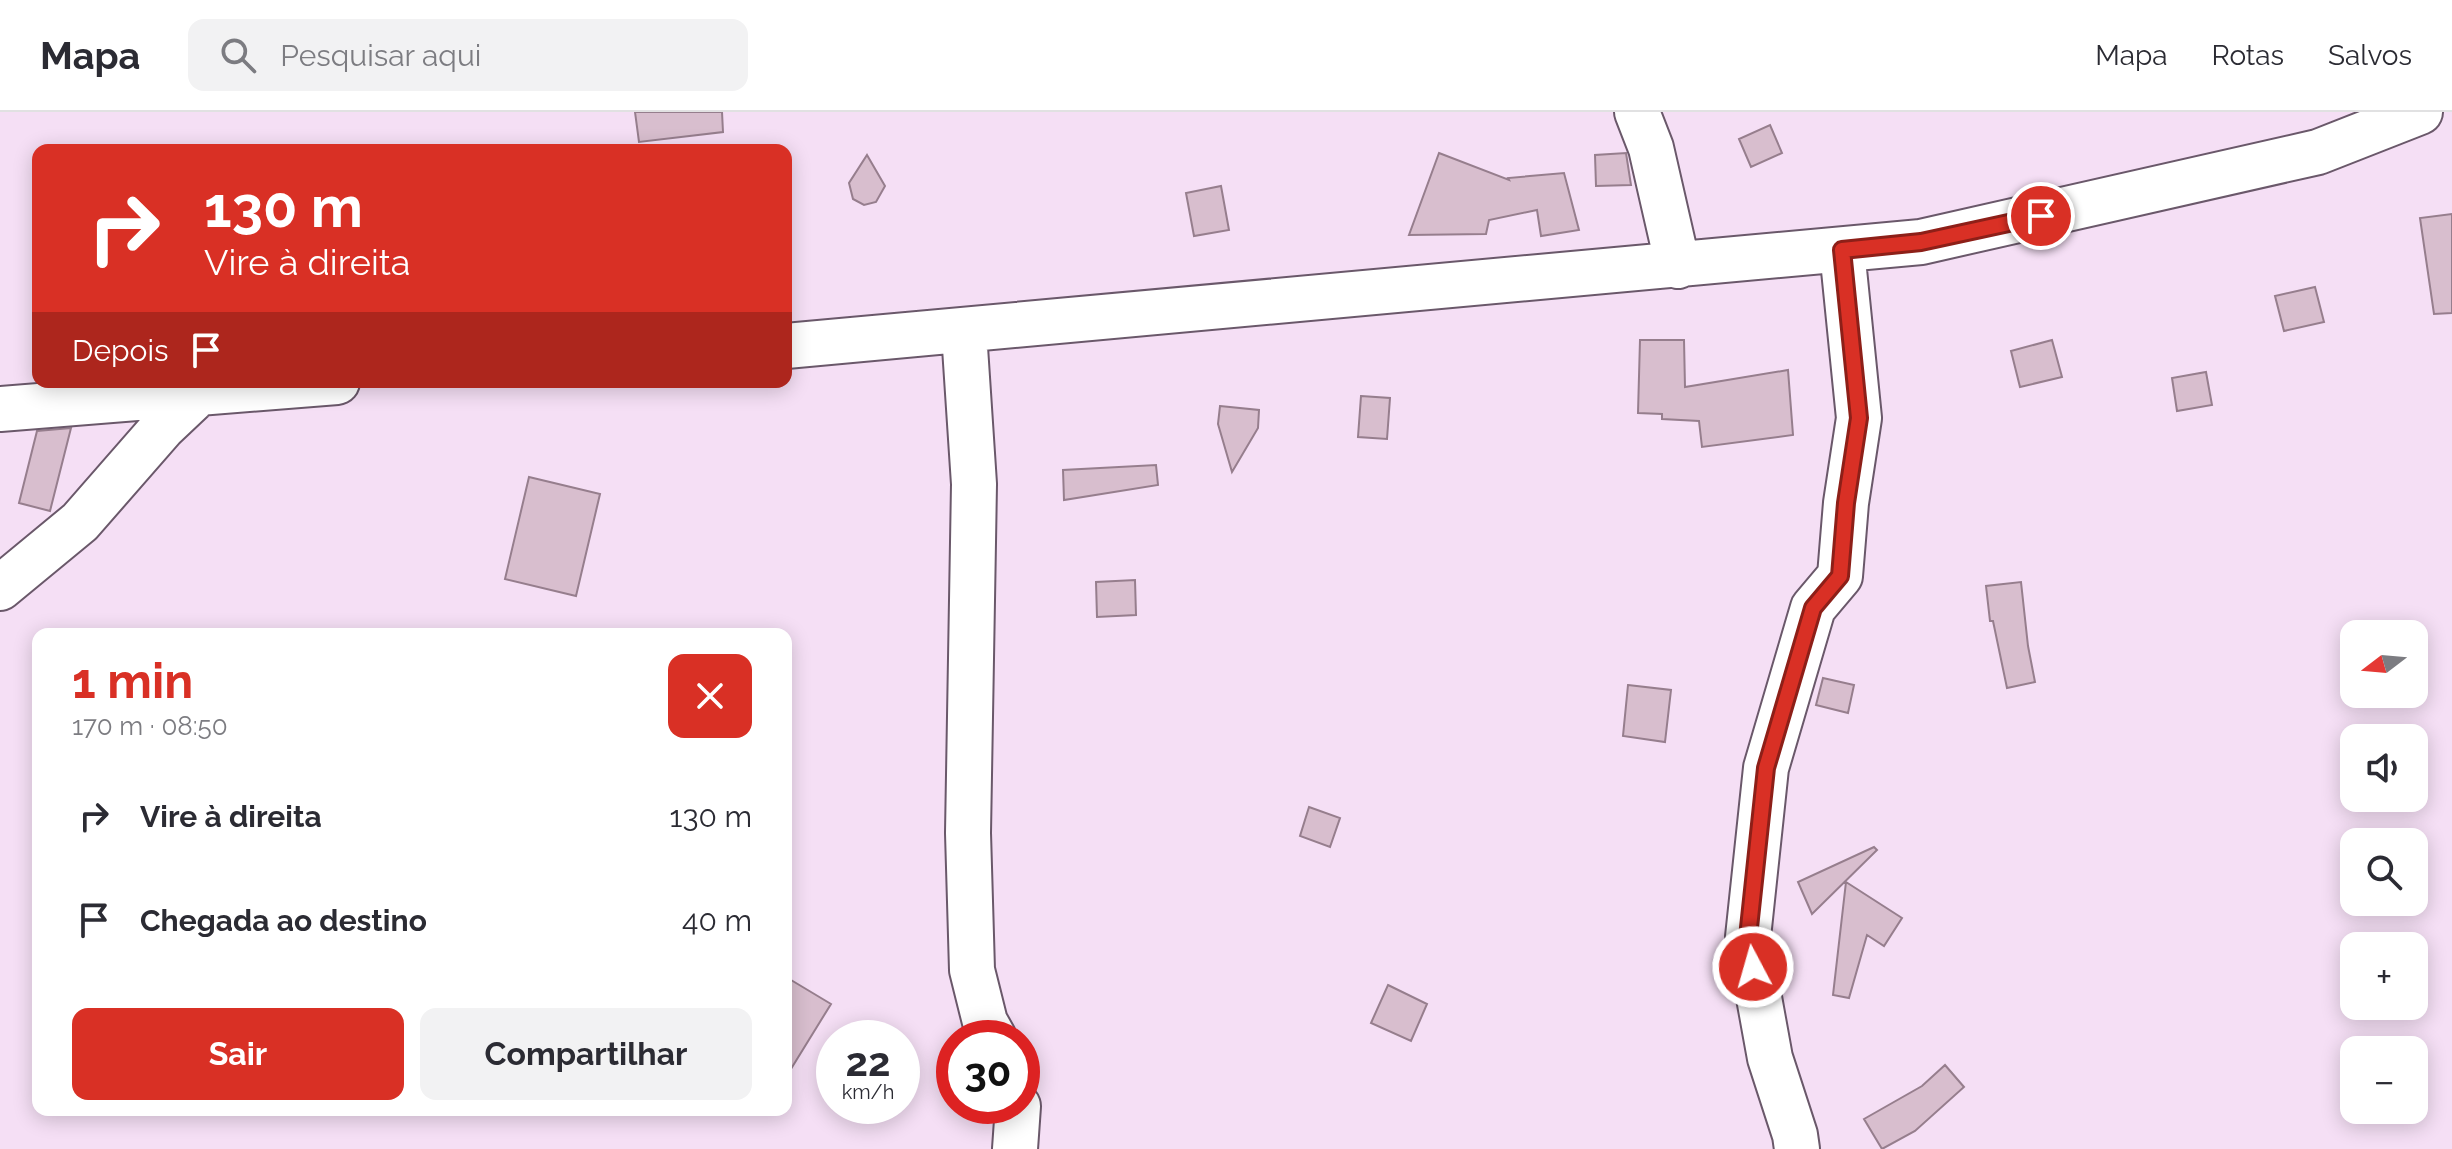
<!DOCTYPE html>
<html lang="pt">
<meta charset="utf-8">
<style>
:root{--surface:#fff;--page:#f2f2f3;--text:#2b2b33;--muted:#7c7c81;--line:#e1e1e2;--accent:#d93025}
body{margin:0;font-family:Raleway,sans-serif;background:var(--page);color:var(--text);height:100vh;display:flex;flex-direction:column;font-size:30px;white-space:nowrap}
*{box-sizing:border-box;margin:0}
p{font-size:26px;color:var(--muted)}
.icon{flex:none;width:44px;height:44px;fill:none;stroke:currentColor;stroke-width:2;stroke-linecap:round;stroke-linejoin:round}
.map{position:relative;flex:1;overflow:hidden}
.drawer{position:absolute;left:32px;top:516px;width:760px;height:488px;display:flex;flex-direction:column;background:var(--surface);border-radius:16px;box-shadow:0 4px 20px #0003}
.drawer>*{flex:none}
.guide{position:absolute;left:32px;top:32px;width:760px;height:244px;border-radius:16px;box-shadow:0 4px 20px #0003;background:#d93025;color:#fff;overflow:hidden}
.needle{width:52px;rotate:254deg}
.buttons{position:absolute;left:2340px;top:508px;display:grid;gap:16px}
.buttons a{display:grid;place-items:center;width:88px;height:88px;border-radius:16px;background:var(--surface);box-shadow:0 4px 20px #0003;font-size:40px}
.speed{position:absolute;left:816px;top:908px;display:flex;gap:16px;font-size:40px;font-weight:700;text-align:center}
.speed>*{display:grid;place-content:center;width:104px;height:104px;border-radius:50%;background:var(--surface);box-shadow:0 4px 20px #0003;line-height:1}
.speed small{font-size:20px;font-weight:400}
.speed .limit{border:12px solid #d22;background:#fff;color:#111}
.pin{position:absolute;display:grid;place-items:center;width:68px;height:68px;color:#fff;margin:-34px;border:4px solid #fff;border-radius:50%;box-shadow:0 2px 8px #0007}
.me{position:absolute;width:88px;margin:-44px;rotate:354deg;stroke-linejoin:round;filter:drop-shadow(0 0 6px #0008)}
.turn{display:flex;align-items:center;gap:28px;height:168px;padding:0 40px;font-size:36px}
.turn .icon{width:104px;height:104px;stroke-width:2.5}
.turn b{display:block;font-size:56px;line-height:68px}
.then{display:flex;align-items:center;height:76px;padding:0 40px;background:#0003;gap:16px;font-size:30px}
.round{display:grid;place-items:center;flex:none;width:84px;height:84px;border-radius:16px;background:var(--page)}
.headline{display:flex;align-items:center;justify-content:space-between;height:136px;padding:0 40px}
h1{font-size:48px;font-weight:700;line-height:60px;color:var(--accent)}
.action{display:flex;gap:16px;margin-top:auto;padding:16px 40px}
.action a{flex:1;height:92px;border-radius:16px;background:var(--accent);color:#fff;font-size:32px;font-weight:700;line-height:92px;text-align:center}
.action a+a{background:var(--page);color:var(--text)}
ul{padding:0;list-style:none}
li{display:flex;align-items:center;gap:24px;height:104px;padding:0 40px}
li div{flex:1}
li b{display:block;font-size:30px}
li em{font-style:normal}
header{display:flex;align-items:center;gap:48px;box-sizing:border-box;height:112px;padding:0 40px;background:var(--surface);border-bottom:2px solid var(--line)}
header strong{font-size:38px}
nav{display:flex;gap:44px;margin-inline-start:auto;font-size:28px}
.search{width:560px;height:72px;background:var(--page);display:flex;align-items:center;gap:20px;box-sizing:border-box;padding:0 28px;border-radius:16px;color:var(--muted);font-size:30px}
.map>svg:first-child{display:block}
.building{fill:#d8bece;stroke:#967e8d;stroke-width:2}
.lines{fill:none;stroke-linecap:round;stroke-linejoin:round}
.minor-casing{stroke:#6a586a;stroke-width:48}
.minor{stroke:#fff;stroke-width:44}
.route-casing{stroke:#8d1f18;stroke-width:20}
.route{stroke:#d93025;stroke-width:14}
</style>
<header>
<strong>Mapa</strong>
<div class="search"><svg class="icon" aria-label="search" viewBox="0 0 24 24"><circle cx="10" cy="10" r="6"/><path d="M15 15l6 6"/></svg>Pesquisar aqui</div>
<nav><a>Mapa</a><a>Rotas</a><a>Salvos</a></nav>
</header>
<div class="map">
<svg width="2452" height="1037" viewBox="0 0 2452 1037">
<rect width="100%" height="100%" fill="#f5dff5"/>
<path class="building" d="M635 0H722L723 20 639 30Z
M1770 13 1782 41 1751 55 1739 27Z
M1439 41 1509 68 1508 66 1564 61 1579 118 1541 124 1537 98 1489 108 1486 122 1409 123Z
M1626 41 1631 73 1596 74 1595 43Z
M867 43 885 74 876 90 864 93 853 87 849 71Z
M1221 74 1229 118 1194 124 1186 81Z
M2452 102V201L2434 202 2420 106Z
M2315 175 2324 210 2284 219 2275 184Z
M1640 228H1684L1685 275 1788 258 1793 323 1702 335 1699 309 1662 307V302L1638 301Z
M2052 228 2062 265 2020 275 2011 239Z
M2206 260 2212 293 2177 299 2172 266Z
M1361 284 1390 286 1387 327 1358 325Z
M1220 294 1259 298 1258 316 1232 360 1218 312Z
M71 316 50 399 19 391 37 319Z
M1156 353 1158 373 1064 388 1063 358Z
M529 365 600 382 576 484 505 467Z
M1135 468 1136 503 1097 505 1096 470Z
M2021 470 2028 534 2035 570 2007 576 1993 509H1990L1986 474Z
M1823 566 1854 573 1848 601 1816 593Z
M1628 573 1671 578 1665 630 1623 624Z
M1309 695 1340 706 1330 735 1300 724Z
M1874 735 1877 738 1812 802 1798 770Z
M1846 770 1902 806 1884 834 1867 823 1849 886 1833 883Z
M786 865 831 892 786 965Z
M1388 873 1427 892 1411 929 1371 911Z
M1945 953 1964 975 1915 1019 1882 1037 1864 1007 1922 974Z"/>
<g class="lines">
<g class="minor-casing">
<path id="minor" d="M1637 0 1651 36 1678 154
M964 220 974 372 968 721 972 858 985 910 994 926
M786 234 1921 130 2318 40 2420 0
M0 297 337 270
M0 476 80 410 163 315 199 281
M1015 1037 1018 994
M1797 1037 1795 1023 1770 946 1748 825 1766 656 1813 496 1840 464 1846 391 1859 306 1842 138"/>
</g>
<use href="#minor" class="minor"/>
</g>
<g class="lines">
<g class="route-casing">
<path id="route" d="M1753 855 1748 825 1766 656 1813 496 1840 464 1846 391 1859 306 1842 138 1921 130 2041 104"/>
</g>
<use href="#route" class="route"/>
</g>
</svg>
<div class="buttons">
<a><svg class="needle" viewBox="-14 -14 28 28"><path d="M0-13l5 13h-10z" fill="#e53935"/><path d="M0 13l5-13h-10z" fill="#7c7c81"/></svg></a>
<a><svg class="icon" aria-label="sound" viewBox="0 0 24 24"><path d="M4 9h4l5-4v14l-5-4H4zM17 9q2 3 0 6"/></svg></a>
<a><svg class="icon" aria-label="search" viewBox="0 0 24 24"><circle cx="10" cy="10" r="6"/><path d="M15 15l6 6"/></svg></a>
<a>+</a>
<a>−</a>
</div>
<div class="speed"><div>22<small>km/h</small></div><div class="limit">30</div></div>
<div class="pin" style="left:2041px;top:104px;background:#d93025"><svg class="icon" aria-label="arrive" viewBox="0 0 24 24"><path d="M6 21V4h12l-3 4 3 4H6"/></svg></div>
<svg class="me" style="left:1753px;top:855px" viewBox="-20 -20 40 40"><circle r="17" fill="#d93025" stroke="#fff" stroke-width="3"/><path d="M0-11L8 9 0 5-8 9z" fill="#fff"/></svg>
<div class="guide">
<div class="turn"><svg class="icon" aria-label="right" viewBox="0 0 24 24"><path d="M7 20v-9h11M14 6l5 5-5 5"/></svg><div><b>130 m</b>Vire à direita</div></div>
<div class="then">Depois<svg class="icon" aria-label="arrive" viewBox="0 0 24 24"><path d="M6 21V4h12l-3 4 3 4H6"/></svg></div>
</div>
<section class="drawer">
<div class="headline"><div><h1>1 min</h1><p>170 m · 08:50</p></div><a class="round" style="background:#d93025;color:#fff"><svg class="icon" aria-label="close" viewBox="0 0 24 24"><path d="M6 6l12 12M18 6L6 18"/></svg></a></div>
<ul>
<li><svg class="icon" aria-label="right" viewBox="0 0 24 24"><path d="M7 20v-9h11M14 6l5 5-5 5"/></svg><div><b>Vire à direita</b></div><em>130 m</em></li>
<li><svg class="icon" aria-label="arrive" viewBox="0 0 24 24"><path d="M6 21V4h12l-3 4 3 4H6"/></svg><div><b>Chegada ao destino</b></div><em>40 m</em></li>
</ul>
<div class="action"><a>Sair</a><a>Compartilhar</a></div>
</section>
</div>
